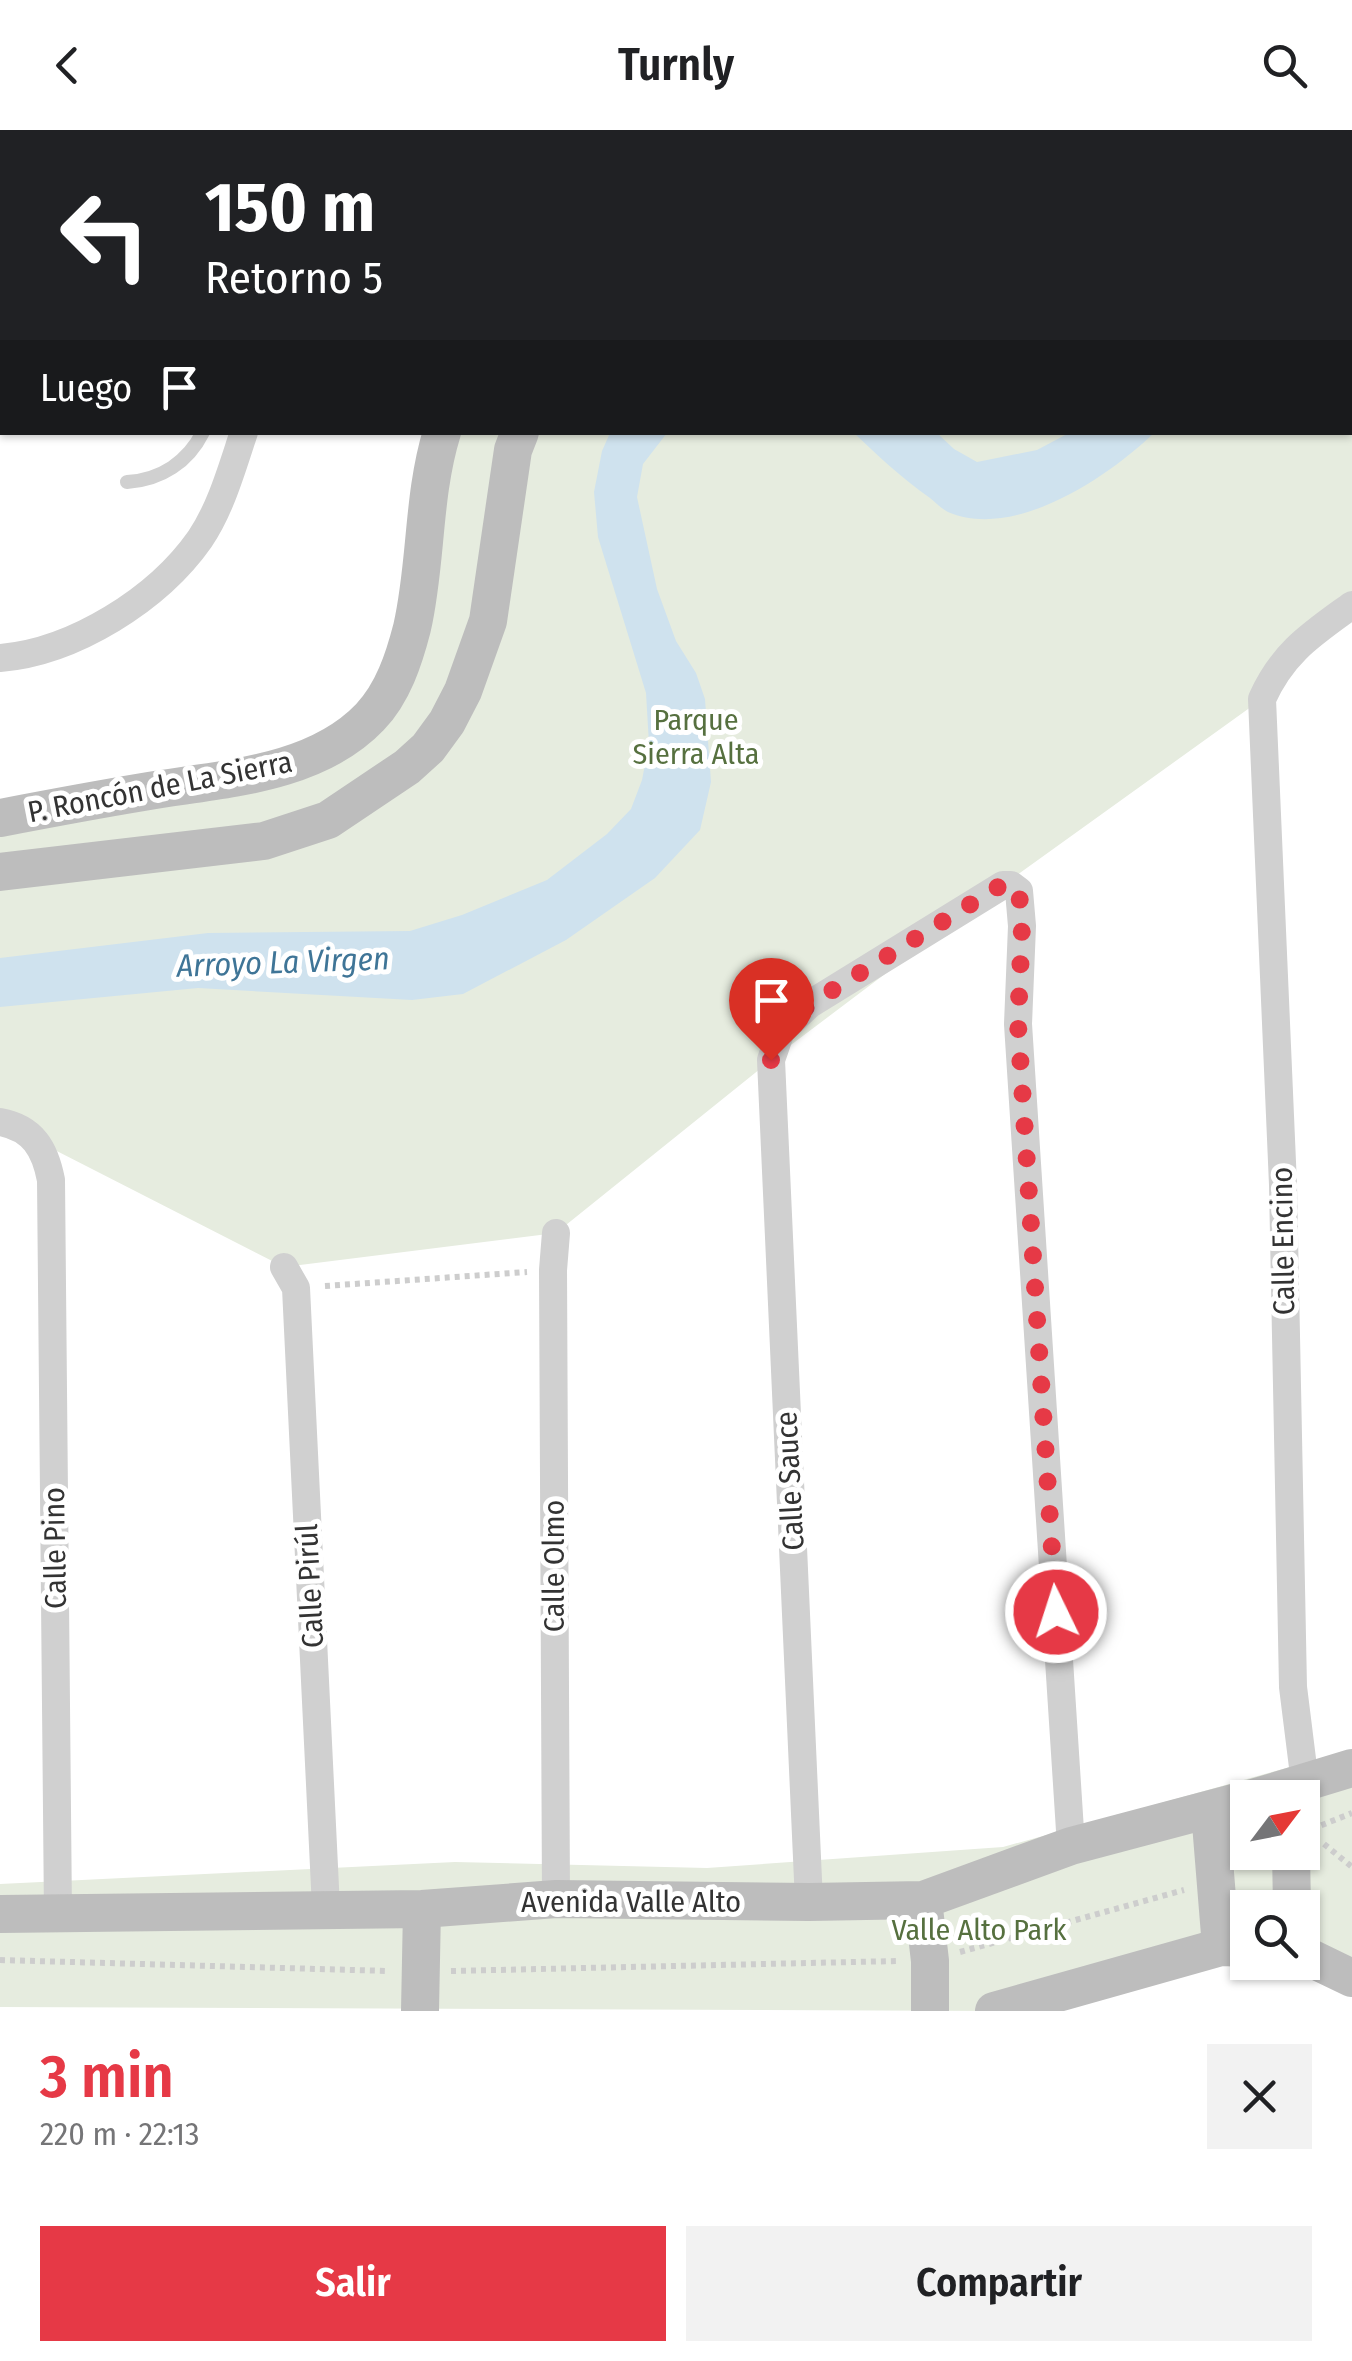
<!DOCTYPE html>
<html lang="es">
<meta charset="utf-8">
<style>
:root{--surface:#fff;--page:#f2f2f2;--text:#202124;--muted:#757577;--accent:#e63946}
body{margin:0;font-family:"Fira Sans Condensed",sans-serif;background:var(--page);color:var(--text);height:100vh;display:flex;flex-direction:column;font-size:38px;white-space:nowrap}
*{box-sizing:border-box;margin:0}
p{font-size:32px;color:var(--muted)}
.icon{flex:none;width:55px;height:55px;fill:none;stroke:currentColor;stroke-width:2;stroke-linecap:round;stroke-linejoin:round}
.map{position:relative;height:1881px;overflow:hidden}
.drawer{display:flex;flex-direction:column;background:var(--surface);flex:1}
.drawer>*{flex:none}
.top-card{position:absolute;left:0px;top:0px;width:1352px;height:305px;box-shadow:0 2px 8px #0004;background:#202124;color:#fff;overflow:hidden}
.needle{width:65px;rotate:58deg}
.buttons{position:absolute;left:1230px;top:1650px;display:grid;gap:20px}
.buttons a{display:grid;place-items:center;width:90px;height:90px;border-radius:0px;background:var(--surface);box-shadow:0 2px 8px #0004;font-size:50px}
.pin{position:absolute;display:grid;place-items:center;width:85px;height:85px;color:#fff;margin:-102px -42px;border-radius:50% 50% 50% 0;rotate:-45deg;box-shadow:0 0 10px #0007}
.pin .icon{rotate:45deg}
.me{position:absolute;width:110px;margin:-55px;rotate:356deg;stroke-linejoin:round;filter:drop-shadow(0 0 8px #0008)}
.turn{display:flex;align-items:center;gap:35px;height:210px;padding:0 40px;font-size:45px}
.turn .icon{width:130px;height:130px;stroke-width:2.5}
.turn b{display:block;font-size:70px;line-height:85px}
.then{display:flex;align-items:center;height:95px;padding:0 40px;background:#0003;gap:20px;font-size:38px}
.round{display:grid;place-items:center;flex:none;width:105px;height:105px;border-radius:0px;background:var(--page)}
.overview{display:flex;align-items:center;justify-content:space-between;height:170px;padding:0 40px}
h1{font-size:60px;font-weight:600;line-height:75px;color:var(--accent)}
.button{display:flex;gap:20px;margin-top:auto;padding:20px 40px}
.button a{flex:1;height:115px;border-radius:0px;background:var(--accent);color:#fff;font-size:40px;font-weight:600;line-height:115px;text-align:center}
.button a+a{background:var(--page);color:var(--text)}
header{display:flex;justify-content:space-between;align-items:center;height:130px;padding:0 40px;background:var(--surface);font-size:45px;font-weight:600}
.map>svg:first-child{display:block}
.green{fill:#e6ecdf;fill-rule:evenodd}
.water{fill:#cfe2ee}
.lines{fill:none;stroke-linecap:round;stroke-linejoin:round}
.path{stroke:#cdcdcd;stroke-width:6;stroke-dasharray:5 5;stroke-linecap:butt}
.lane{stroke:#d0d0d0;stroke-width:14}
.street{stroke:#d0d0d0;stroke-width:28}
.secondary{stroke:#bdbdbd;stroke-width:38}
.route{stroke:#e63946;stroke-width:18;stroke-dasharray:0 32.4}
.labels{text-anchor:middle;dominant-baseline:central;stroke-width:10;stroke-linejoin:round;paint-order:stroke}
.park-label{font-size:30px;fill:#56703f;stroke:#fff}
.street-label{font-size:30px;fill:#333;stroke:#fff}
.water-label{font-size:32px;font-style:italic;fill:#3f7597;stroke:#fff}
</style>
<header><svg class="icon" aria-label="back" viewBox="0 0 24 24"><path d="M15 5l-7 7 7 7"/></svg>Turnly<svg class="icon" aria-label="search" viewBox="0 0 24 24"><circle cx="10" cy="10" r="6"/><path d="M15 15l6 6"/></svg></header>
<div class="map">
<svg width="1352" height="1881" viewBox="0 0 1352 1881">
<rect width="100%" height="100%" fill="#fff"/>
<path class="green" d="M955 0H1352V485L1262 569 1003 755 771 930 556 1103 284 1137 0 992V689L304 629 371 586 443 303 1350 302V2H944Z
M1308 1632 1352 1638V1852L1303 1825 1302 1778H1248L1247 1818 988 1881 0 1877V1754L455 1732 707 1738 1003 1717ZM1248 1668H1302V1722H1248Z"/>
<path class="water" d="M610 303H667L643 334 637 367 657 459 676 511 696 543 705 569 711 652 700 700 655 748 566 810 463 864 412 870 198 858 0 877V828L208 803 410 801 462 785 547 750 607 704 631 679 642 650 649 614 646 563 598 407 594 362 602 321Z
M854 303H937L954 319 977 332 1037 320 1069 303H1154C1109 346 1015 411 948 382 942 379 935 372 930 368 902 348 878 326 854 303Z"/>
<g class="lines">
<path class="path" d="M325 1156 527 1142
M1312 1699 1352 1683
M1324 1714 1352 1737
M960 1822 1184 1760
M0 1830 389 1841
M451 1841 898 1831"/>
<path class="lane" d="M127 352C161 350 188 332 203 302"/>
<path class="street" d="M951 0V2
M1001 0 1002 2
M380 2 384 0
M0 528C74 522 158 469 200 409 221 378 232 338 244 302
M0 992C33 998 45 1019 51 1050L58 1785
M556 1103 553 1140 556 1769
M284 1137 296 1158 326 1778
M1305 1653 1293 1557 1283 1055 1262 569C1283 522 1312 504 1352 475
M809 1772 771 930 781 901 810 874 1003 755H1011L1019 761 1022 796 1018 894 1071 1716"/>
<path class="secondary" d="M834 2 845 0
M1067 2 1077 0
M0 688C47 679 95 670 143 662 218 649 314 646 370 587 393 563 404 529 412 498 427 433 422 367 442 302
M0 742 264 711 328 690 407 637 428 618 447 592 463 561 488 491 513 320 520 302
M1253 1668 1352 1638
M1210 1681 1221 1817
M1291 1722 1292 1778
M923 1770 930 1831V1881
M0 1784 422 1779 556 1769 809 1772 923 1770 1071 1716 1248 1669
M1302 1824 1352 1848
M420 1881 422 1779
M994 1881 1221 1817 1248 1818"/>
</g>
<g class="lines">
<path class="route" d="M771 930 780 901 810 874 1003 754 1019 761 1022 796 1018 894 1056 1482"/>
</g>
<g class="labels">
<g class="park-label">
<text x="696" y="590">Parque<tspan x="696" dy="34">Sierra Alta</tspan></text>
<text x="979" y="1800">Valle Alto Park</text>
</g>
<g class="street-label">
<text transform="translate(160 657) rotate(-11)">P. Roncón de La Sierra</text>
<text transform="translate(1283 1111) rotate(-91)">Calle Encino</text>
<text transform="translate(790 1351) rotate(-93)">Calle Sauce</text>
<text transform="translate(55 1418) rotate(-91)">Calle Pino</text>
<text transform="translate(554 1436) rotate(-90)">Calle Olmo</text>
<text transform="translate(310 1456) rotate(-93)">Calle Pirúl</text>
<text x="631" y="1772">Avenida Valle Alto</text>
</g>
<g class="water-label">
<text transform="translate(283 832) rotate(-2)">Arroyo La Virgen</text>
</g>
</g>
</svg>
<div class="buttons">
<a><svg class="needle" viewBox="-14 -14 28 28"><path d="M0-13l5 13h-10z" fill="#e53935"/><path d="M0 13l5-13h-10z" fill="#757577"/></svg></a>
<a><svg class="icon" aria-label="search" viewBox="0 0 24 24"><circle cx="10" cy="10" r="6"/><path d="M15 15l6 6"/></svg></a>
</div>
<div class="pin" style="left:771px;top:930px;background:#d93025"><svg class="icon" aria-label="arrive" viewBox="0 0 24 24"><path d="M6 21V4h12l-3 4 3 4H6"/></svg></div>
<svg class="me" style="left:1056px;top:1482px" viewBox="-20 -20 40 40"><circle r="17" fill="#e63946" stroke="#fff" stroke-width="3"/><path d="M0-11L8 9 0 5-8 9z" fill="#fff"/></svg>
<div class="top-card">
<div class="turn"><svg class="icon" aria-label="left" viewBox="0 0 24 24"><path d="M17 20v-9H6M10 6l-5 5 5 5"/></svg><div><b>150 m</b>Retorno 5</div></div>
<div class="then">Luego<svg class="icon" aria-label="arrive" viewBox="0 0 24 24"><path d="M6 21V4h12l-3 4 3 4H6"/></svg></div>
</div>
</div>
<section class="drawer">
<div class="overview"><div><h1>3 min</h1><p>220 m · 22:13</p></div><a class="round"><svg class="icon" aria-label="close" viewBox="0 0 24 24"><path d="M6 6l12 12M18 6L6 18"/></svg></a></div>
<div class="button"><a>Salir</a><a>Compartir</a></div>
</section>
